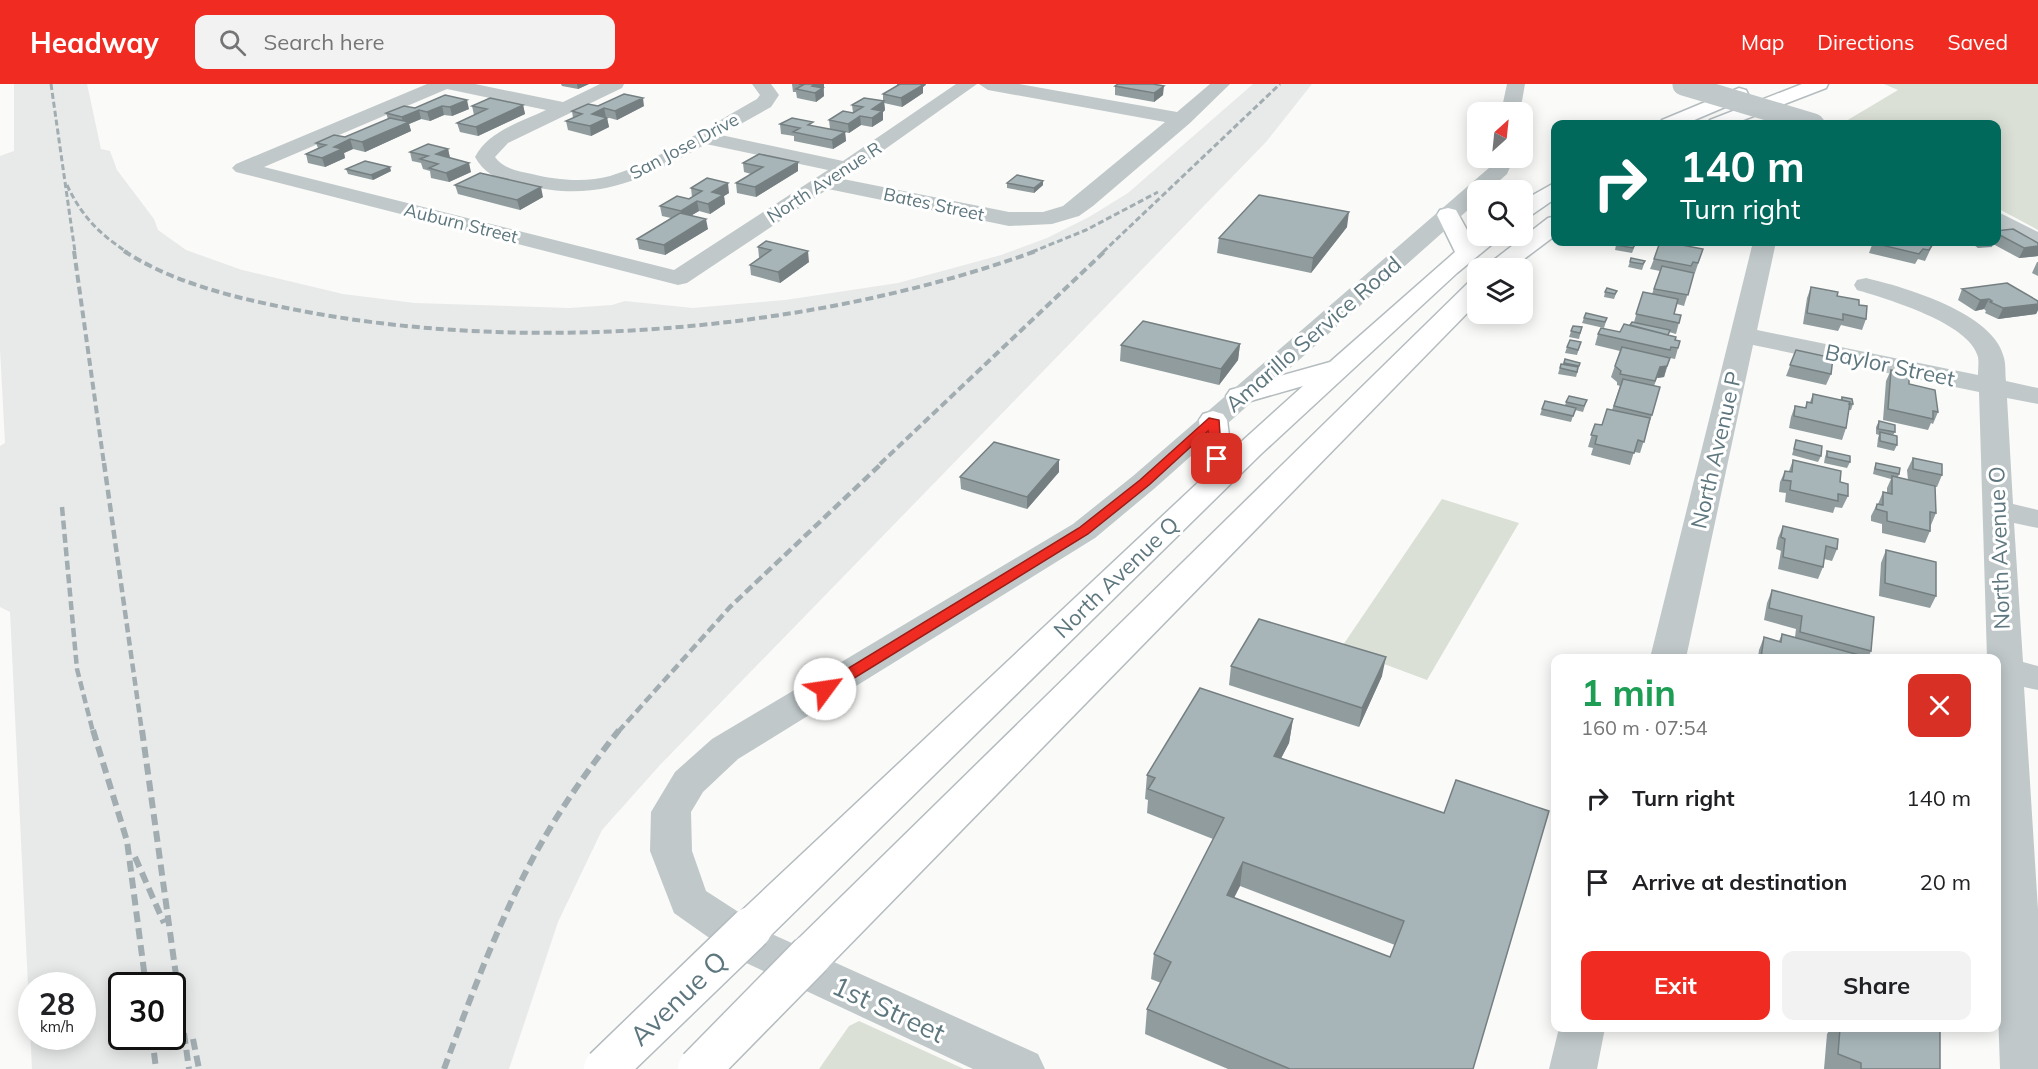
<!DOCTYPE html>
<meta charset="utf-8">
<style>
:root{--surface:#fff;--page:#f2f2f2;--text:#202124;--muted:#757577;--accent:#f02b22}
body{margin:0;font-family:Mulish,sans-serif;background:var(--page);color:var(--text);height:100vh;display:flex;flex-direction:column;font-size:22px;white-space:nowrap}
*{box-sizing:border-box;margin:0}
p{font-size:20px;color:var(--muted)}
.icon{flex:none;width:33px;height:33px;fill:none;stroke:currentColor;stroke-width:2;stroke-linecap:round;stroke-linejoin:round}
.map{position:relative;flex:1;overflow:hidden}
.sheet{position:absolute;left:1551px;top:570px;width:450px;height:378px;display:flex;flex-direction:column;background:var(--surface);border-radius:12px;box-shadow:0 3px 15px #0003}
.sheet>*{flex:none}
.hud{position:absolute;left:1551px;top:36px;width:450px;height:126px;border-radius:12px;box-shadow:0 3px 15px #0003;background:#00695c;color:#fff;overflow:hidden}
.needle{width:39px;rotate:27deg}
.fabs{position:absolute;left:1467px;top:18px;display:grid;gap:12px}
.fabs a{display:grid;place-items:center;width:66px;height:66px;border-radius:12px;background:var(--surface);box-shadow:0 3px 15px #0003;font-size:30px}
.speed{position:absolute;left:18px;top:888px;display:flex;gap:12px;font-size:30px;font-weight:700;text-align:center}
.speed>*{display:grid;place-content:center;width:78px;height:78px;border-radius:50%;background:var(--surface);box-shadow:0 3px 15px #0003;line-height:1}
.speed small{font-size:15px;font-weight:400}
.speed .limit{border:3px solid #111;border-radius:9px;background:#fff;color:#111}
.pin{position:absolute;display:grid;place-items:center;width:51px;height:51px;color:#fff;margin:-26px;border-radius:12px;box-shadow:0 3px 9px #0006}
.me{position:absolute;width:66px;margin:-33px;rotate:59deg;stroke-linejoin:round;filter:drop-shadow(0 0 4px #0008)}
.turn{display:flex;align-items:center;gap:21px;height:126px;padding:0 30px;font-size:27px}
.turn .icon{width:78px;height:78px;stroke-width:2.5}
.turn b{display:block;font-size:42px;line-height:51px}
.round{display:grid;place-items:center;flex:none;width:63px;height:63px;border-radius:12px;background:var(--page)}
.head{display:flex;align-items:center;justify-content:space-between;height:102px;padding:0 30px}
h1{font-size:36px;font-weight:700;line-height:45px;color:#1e9e55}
.cta{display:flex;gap:12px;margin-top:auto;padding:12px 30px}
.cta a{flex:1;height:69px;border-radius:12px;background:var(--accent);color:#fff;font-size:24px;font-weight:700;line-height:69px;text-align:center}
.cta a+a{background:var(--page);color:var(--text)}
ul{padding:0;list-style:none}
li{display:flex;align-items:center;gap:18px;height:84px;padding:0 30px}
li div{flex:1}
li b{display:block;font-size:22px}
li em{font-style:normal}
header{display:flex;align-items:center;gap:36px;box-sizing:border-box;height:84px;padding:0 30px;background:var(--accent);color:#fff}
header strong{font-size:28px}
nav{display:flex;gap:33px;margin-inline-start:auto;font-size:21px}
.search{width:420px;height:54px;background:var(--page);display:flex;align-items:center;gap:15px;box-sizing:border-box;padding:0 21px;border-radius:12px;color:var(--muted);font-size:22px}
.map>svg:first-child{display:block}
.built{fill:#e8eae9;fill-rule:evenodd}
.green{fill:#dbe0d6}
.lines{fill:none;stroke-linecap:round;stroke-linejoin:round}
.major-casing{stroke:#b4bcbf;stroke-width:3}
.minor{fill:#c0c8ca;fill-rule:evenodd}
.major{fill:#fff;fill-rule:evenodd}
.rail-far3{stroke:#a2adb1;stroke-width:3;stroke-dasharray:6 3;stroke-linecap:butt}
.rail-far2{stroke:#a2adb1;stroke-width:4;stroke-dasharray:8 4;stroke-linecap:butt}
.rail-far1{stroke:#a2adb1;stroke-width:4.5;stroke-dasharray:9 4.5;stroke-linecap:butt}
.rail{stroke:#a2adb1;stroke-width:6;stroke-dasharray:11 6;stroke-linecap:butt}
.major-bridge-casing{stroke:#b4bcbf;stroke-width:45;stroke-linecap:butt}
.minor-bridge{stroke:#c0c8ca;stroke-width:21}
.major-bridge{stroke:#fff;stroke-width:42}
.wall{fill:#909c9e;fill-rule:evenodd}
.shaded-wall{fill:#757f81}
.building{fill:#a7b5b8;stroke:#757f81;stroke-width:1.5;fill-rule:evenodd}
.route{fill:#f02b22;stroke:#9c1c16;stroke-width:1.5}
.labels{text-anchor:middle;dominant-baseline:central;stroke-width:6;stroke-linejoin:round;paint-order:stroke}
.far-street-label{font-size:18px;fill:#5e777f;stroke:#fff}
.street-label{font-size:22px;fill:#5e777f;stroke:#fff}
.near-street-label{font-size:27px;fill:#5e777f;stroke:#fff}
</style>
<header>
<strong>Headway</strong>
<div class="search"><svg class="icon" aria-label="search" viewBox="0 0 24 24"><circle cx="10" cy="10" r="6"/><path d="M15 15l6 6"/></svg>Search here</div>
<nav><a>Map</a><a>Directions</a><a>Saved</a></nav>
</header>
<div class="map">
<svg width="2038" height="985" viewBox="0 0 2038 985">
<rect width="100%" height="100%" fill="#fafaf8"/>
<path class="built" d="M14 0H87L101 65 110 67 117 86 154 135 158 146 186 166 242 186 343 210 415 219 569 224 612 221 625 217 693 224 785 216 898 199 1001 171 1047 154 1089 133 1128 109 1253 0H1312L1266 58 660 681 602 746 558 838 509 985H32L10 528 0 523V362L5 359 0 265V72L14 67ZM32 902H82V952H32ZM122 902H172V952H122Z"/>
<path class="green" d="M1884 0H2038V146L1997 124 1996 40H1841L1898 6Z
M1442 415 1519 439 1427 596 1341 564Z
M859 937 964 985H819L849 942Z"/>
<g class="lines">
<g class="major-casing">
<path id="major" d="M1802 0H1828L1826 4 1733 40H1707L1710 36Z
M1739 4 1746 6 1748 10 1746 14 1685 40H1659L1662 36Z
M1556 98V114L1530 132 1522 134V117Z
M1448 124 1456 126 1472 155 1478 150 1502 152 1457 189 1261 370 766 856 751 861 736 856 729 844 736 832 1205 392 1199 336 1203 330 1213 327 1223 330 1227 336 1231 367 1303 302 1240 320 1230 318 1226 312 1230 306 1330 278 1455 168 1437 131 1440 126Z
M1556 132V151L1512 184H1486L1490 179 1548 134Z
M1478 196V218L827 884 811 889 795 884 789 871 795 858 1469 198Z"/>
</g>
<path class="minor" d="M427 0H475L563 18 600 0H624L622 4 508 59 495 73C503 85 519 87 532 90 555 96 586 99 610 92 657 78 713 39 757 15L760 11 752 0H771L779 11 771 23 721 51 843 77 956 0H977L843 95 1009 128H1043L1063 122 1165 38 988 6 979 0H1019L1177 28 1210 0H1230L1190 39 1093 122 1079 132 1052 140 1009 142 828 105 687 199 678 201 236 88 232 84 236 80ZM447 5 546 26C521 38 488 47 475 73 486 93 502 96 524 101 600 119 641 96 706 60L828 86 674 186 264 83Z
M1507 0H1525L1520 28H1501Z
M1494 74H1514L1507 90 1489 106H1478V117L1155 404 1095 454 738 675 703 708 691 728 692 767 706 807 774 851 1038 970 1045 985H973L742 877 674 829 650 767 651 728 675 688 712 655 1073 440 1133 392 1490 83Z
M1996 127 2038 148V164L1996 143Z
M1753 158H1776L1757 246 1978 291C1978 286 1979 278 1978 273 1970 239 1887 215 1857 206L1854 201 1857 196 1866 194C1904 203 1995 229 2004 274 2006 281 2005 290 2006 297L2038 304V320L2007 314 2013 420 2038 426V444L2014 439 2023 578 2038 582V606L2024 603 2038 826V985H2000L1996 865V574H1987L1979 308 1753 261 1686 574H1650Z
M1559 944H1605L1597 985H1549Z"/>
<use href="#major" class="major"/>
<path class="rail-far3" d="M51 0 75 168
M67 101C81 131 99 150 127 168
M1032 168 1086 146 1158 108
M1103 168 1280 0"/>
<path class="rail-far2" d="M74 167 104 380
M124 167C173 199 236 214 292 225 525 272 813 248 1036 167
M880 380 1105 167"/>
<path class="rail-far1" d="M104 379 142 648
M62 423 77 585 93 648
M618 648 730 523 882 379"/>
<path class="rail" d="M93 646 127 757 146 902
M142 646 189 985
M135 773 164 839
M152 952 156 985
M193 955 199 985
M444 985C471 912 501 831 539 763 562 722 590 683 619 646"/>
<g class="major-bridge-casing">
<path id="major-bridge" d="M605 985 751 844
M699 985 811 871"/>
</g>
<path class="minor-bridge" d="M1683 1 1814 40"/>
<use href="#major-bridge" class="major-bridge"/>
</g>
<path class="wall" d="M561 0H589L578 5 562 2Z
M792 0H824V12L816 18 797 14 796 8H793Z
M897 0H926V1L923 3V9L902 23 884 19 885 26 883 28V36L872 43 861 41 849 49 830 45 829 36 853 29 852 21 883 17V10L897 2Z
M1115 2 1163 11 1154 18 1115 11Z
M445 11 469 25 452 32 444 31 430 37 421 35 409 40 411 47 365 68 353 65 344 69 345 74 325 83 308 79 306 70 318 64 316 59 345 53 388 35 386 29 415 24Z
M523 21 525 30 478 52 460 48 457 39 474 31 472 22Z
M598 22H644L617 36 606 33 607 34 609 43 591 52 568 46 566 37 573 34 572 27Z
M780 40 813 42 845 48 846 57 833 65 794 57V52L781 50Z
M448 65 450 74 471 88 449 98 431 94 430 87 423 85 421 79 412 77 410 68Z
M798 78V87L756 113 737 109 736 99 751 90 744 88 743 79Z
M346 85 391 87 373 96 348 90Z
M1007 99 1043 101 1034 109 1007 104Z
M455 101 543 113 520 126 458 110Z
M691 104 729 109 724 112 725 120 710 130 699 127 692 131 708 145 665 171 639 165 637 155 671 134 662 132 660 122 689 115 692 113Z
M1347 143 1311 189 1217 169 1219 154Z
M1996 147 2038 159V172L2019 174 1993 160 1992 163 1978 164 1971 159 1972 158H1996Z
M766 157 809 178 780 199 751 191 750 181 760 174 759 173 758 163Z
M1679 158H1699L1697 161Z
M1855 158H1923L1933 160 1925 177 1918 175 1915 180 1869 169 1872 161Z
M1616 161 1634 164 1632 169 1615 166Z
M1703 165 1695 189H1694L1684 222 1677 220 1674 230 1681 231 1676 250 1669 248 1668 251 1675 256 1680 257 1675 275 1670 274 1664 293 1657 294 1654 302 1652 331 1640 369 1634 368 1630 381 1591 371 1593 364 1588 363 1595 340 1602 341 1612 326 1620 302 1617 301V298L1611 293 1620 267 1595 261 1598 250 1620 248 1634 238 1643 208 1652 210 1660 187 1650 185 1654 175Z
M1645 177 1642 186 1628 183 1630 178Z
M2037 178H2038V192L2032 189Z
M1811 203 1859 221 1866 235 1862 246 1841 241 1838 247 1803 240 1807 214Z
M1962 205 2038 217V226L2036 230 1998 235 1985 229 1986 227 1984 225 1975 227 1958 216Z
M1617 207 1614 215 1604 213 1605 208Z
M1584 234H1607L1604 244 1582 239Z
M1573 242 1582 243 1579 255 1569 253Z
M1581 258 1577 271 1565 269 1567 263Z
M1240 260 1238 276 1219 301 1120 277 1121 261Z
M1796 266 1831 290 1826 301 1786 292Z
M1565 275 1580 279 1576 293 1558 290 1561 280H1563Z
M1891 286 1909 300 1938 328 1933 340 1931 339 1928 346 1883 336 1886 297Z
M1813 310 1840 316 1842 313 1853 320 1851 326H1849L1846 344 1842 356 1789 344 1791 333 1795 322 1805 324 1807 318H1810Z
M1569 312 1587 316 1583 328 1575 326 1571 338 1540 331 1542 325 1565 321Z
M1879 337 1895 348 1893 351 1897 361 1894 367 1877 363 1878 354 1879 351 1876 350V343Z
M1796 356 1821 372 1818 378 1792 371Z
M1827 367 1850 378 1847 384 1824 379 1825 373Z
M1913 374 1942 391 1937 403H1935L1936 429 1931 441 1930 447 1925 459 1882 449V440L1871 437V432L1877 420H1878L1883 408 1887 409V404L1891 395 1873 390 1874 385 1876 379 1899 390 1898 393 1908 396 1907 386Z
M1793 376 1840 398 1848 412 1842 424 1835 423 1833 429 1785 418 1786 409 1779 408 1780 398 1785 387H1789Z
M1059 388 1027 425 961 405 960 393Z
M1783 442 1837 465 1832 477 1824 475 1823 483 1818 495 1778 485 1781 467 1776 465 1778 454Z
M1886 466 1936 512 1930 524 1879 512 1881 479Z
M1772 506 1871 567 1868 574H1758L1759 566 1764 553 1779 557 1782 550 1795 553 1796 545 1764 536 1767 519Z
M1231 582 1382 592 1359 643 1229 601Z
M1293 635 1289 659 1281 674 1444 729 1473 985H1228L1145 950 1147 925 1161 899 1151 895 1154 870 1213 755 1147 729 1148 716 1145 715 1147 691ZM1240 802 1395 861 1390 873 1234 814Z
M1831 944H1940V985H1824L1827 950Z"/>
<path class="shaded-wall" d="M577 0H589L578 5Z
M815 0H824V4H823L824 12 816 18 815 9 812 2Z
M915 0H926L923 3V9L902 23 901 14Z
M1164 2 1163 11 1154 18V9Z
M643 14 644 22 617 36 615 27Z
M467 16 469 25 452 32 450 23Z
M884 17 885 26 883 28V36L872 43V25Z
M523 21 525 30 478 52 476 43Z
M442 22 444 31 430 37 427 28Z
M604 24 606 33 592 30Z
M419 26 421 35 409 40 411 47 365 68 362 58 403 40 402 33Z
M860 32 861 41 849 49 848 40Z
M607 34 609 43 591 52 590 42Z
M845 48 846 57 833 65 832 56Z
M350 55 353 65 344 69 345 74 325 83 322 74 334 63Z
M448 65 450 74 436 70Z
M798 78V87L756 113 755 103Z
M469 79 471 88 449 98 446 89Z
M390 83 391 87 373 96 371 91Z
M1043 97V101L1034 109V104Z
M728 99 729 109 724 112 725 120 710 130 708 120 712 108Z
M541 103 543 113 520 126 517 116Z
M697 117 699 127 682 137 681 127Z
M1349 128 1347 143 1311 189 1313 174Z
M706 135 708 145 665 171 664 161Z
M2038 162V172L2019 174 2024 164Z
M808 167 809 178 780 199 778 188Z
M1989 215 1984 225 1975 227 1980 216Z
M2038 220V226L2036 230 1998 235 2003 224Z
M1240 260 1238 276 1219 301 1221 285Z
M1667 282 1664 293 1657 294 1660 283Z
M1059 376V388L1027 425V413Z
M1386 573 1382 592 1359 643 1362 624Z
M1293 635 1289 659 1270 696 1274 672Z
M1243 778 1240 802 1223 835 1227 811Z"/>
<path class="building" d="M799 0H815L812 2 823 4 815 9 796 5 803 1Z
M900 0H920L923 1 901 14 883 10Z
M1118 0H1153L1164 2 1154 9 1115 2Z
M624 10 643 14 615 27 604 24 592 30 607 34 590 42 566 37 582 30 572 27 588 20 598 22Z
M445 11 467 16 450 23 442 22 427 28 419 26 402 33 386 29 404 22 415 24Z
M490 14 523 21 476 43 457 39 487 25 472 22Z
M864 14 884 17 872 25 882 27 872 34 860 32 848 40 829 36 843 27 853 29 863 23 852 21Z
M390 34 409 38 362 58 350 55 334 63 342 65 322 74 306 70 326 61 316 59 334 51 345 53Z
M792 34 813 38 808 41 845 48 832 56 793 48 800 44 780 40Z
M428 60 448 65 436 70 469 79 446 89 429 84 438 80 420 75 428 72 410 68Z
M759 70 798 78 755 103 736 99 763 83 743 79Z
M365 77 390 83 371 91 346 85Z
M480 89 541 103 517 116 455 101Z
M1017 91 1043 97 1034 104 1007 99Z
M707 94 728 99 712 108 723 111 708 120 697 117 681 127 660 122 677 112 689 115 702 107 691 104Z
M1259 111 1349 128 1313 174 1219 154Z
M680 129 706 135 664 161 637 155Z
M2013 145 2038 159V162L2024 164 1996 149V147Z
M766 157 808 167 778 188 750 181 771 166 758 163Z
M1617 158H1629L1636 159 1633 164 1616 161Z
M1660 158H1666L1703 165 1698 179 1693 178 1691 182 1654 175Z
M1873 158H1923L1933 160 1929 166 1923 165 1919 170 1873 159Z
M1978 158H1994L1980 159Z
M1631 174 1645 177 1643 180 1630 178Z
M1662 182 1694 189 1688 211 1654 205Z
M2007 199 2038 217V220L2003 224 1990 218 1992 217 1989 215 1980 216 1962 205Z
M1811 203 1838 208 1837 212 1859 216V221L1867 222 1866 235 1843 230V236L1807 229Z
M1607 204 1617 207 1615 210 1605 208Z
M1643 208 1678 215 1674 230 1681 231 1679 239 1636 230Z
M1586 229 1607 234 1605 238 1584 234Z
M1143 237 1240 260 1221 285 1121 261Z
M1632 238 1670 246 1668 251 1630 241Z
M1624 240 1676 253 1675 256 1680 257 1678 264 1671 263 1670 266 1598 250 1601 244 1620 248Z
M1573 242 1582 243 1580 249 1571 247Z
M1570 256 1581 258 1578 266 1567 263Z
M1622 263 1670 274 1667 282 1660 283 1655 297 1620 290 1621 287 1615 282Z
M1796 266 1833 274 1831 290 1790 281Z
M1565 275 1580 279 1579 282 1564 279Z
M1561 280 1578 283 1577 288 1560 284Z
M1891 286 1909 290V300L1935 306 1938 328 1933 327V335L1888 325Z
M1623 295 1660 303 1652 331 1614 322Z
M1813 310 1850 318 1846 344 1794 332 1795 322 1806 324 1807 318 1812 319Z
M1569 312 1587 316 1584 322 1566 318Z
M1842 313 1852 315 1853 320H1849L1850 318 1842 316Z
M1545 317 1576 324 1573 332 1542 325Z
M1607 325 1650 334 1644 358 1638 356 1634 369 1595 360 1597 352 1591 351 1595 340 1602 341Z
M1879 337 1895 341V348L1878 345Z
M1880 348 1897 352V361L1880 357Z
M1796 356 1822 362 1821 372 1794 365Z
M994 358 1059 376 1027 413 960 393Z
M1827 367 1850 372V378L1827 373Z
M1913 374 1942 380V391L1913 385Z
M1793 376 1841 387 1840 398 1848 400V412L1838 410V417L1790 406 1791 397 1783 396 1785 387 1792 388Z
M1876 379 1900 384 1899 390 1875 385Z
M1892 392 1935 402 1936 429 1930 428V447L1887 437V428L1876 425 1877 420 1883 421V408L1892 410Z
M1783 442 1838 455 1837 465 1826 462 1823 483 1783 473 1785 455 1781 453Z
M1886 466 1936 478V512L1885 499Z
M1772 506 1874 533 1871 567 1800 548 1802 532 1769 524Z
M1259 535 1386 573 1362 624 1231 582Z
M1782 550 1863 572V574H1761L1764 553 1781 558Z
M1200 604 1293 635 1274 672 1444 729 1456 696 1549 727 1473 985H1290L1147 925 1171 878 1154 870 1224 734 1148 705 1155 694 1147 691ZM1243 778 1404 837 1390 873 1227 811Z
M1840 944H1940V985H1861V979L1838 970Z"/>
<path class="route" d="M1209 334 1219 336 1222 378 1211 375 1208 347 1149 401 1088 450 830 609H819L817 605 819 602 1079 444 1140 396Z"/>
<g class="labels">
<g class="far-street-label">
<text transform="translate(684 62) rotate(-28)">San Jose Drive</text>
<text transform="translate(824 98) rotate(-33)">North Avenue R</text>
<text transform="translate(934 120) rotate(12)">Bates Street</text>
<text transform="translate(461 139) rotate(14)">Auburn Street</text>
</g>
<g class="street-label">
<text transform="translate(1313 250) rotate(-41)">Amarillo Service Road</text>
<text transform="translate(1890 281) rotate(12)">Baylor Street</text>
<text transform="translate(1716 366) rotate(-77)">North Avenue P</text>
<text transform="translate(1999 464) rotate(-92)">North Avenue O</text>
<text transform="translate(1116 493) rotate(-44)">North Avenue Q</text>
</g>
<g class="near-street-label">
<text transform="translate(678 914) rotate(-44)">Avenue Q</text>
<text transform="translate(889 925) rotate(25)">1st Street</text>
</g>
</g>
</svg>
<div class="fabs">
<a><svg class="needle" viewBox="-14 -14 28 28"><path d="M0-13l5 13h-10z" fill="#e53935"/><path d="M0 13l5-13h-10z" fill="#757577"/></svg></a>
<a><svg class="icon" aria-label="search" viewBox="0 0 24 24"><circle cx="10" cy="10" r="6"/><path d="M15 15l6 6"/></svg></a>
<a><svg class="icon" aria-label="layers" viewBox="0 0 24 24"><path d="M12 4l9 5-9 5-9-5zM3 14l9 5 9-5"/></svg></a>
</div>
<div class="speed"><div>28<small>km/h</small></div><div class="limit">30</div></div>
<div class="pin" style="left:1217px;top:375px;background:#d93025"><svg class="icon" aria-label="arrive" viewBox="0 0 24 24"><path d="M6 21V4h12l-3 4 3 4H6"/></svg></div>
<svg class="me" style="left:825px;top:605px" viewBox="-20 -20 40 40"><circle r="19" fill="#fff"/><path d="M0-13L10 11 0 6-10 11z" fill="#f02b22"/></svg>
<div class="hud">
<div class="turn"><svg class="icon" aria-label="right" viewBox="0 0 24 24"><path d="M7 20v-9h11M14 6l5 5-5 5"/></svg><div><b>140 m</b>Turn right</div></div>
</div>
<section class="sheet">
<div class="head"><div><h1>1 min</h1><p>160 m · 07:54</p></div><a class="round" style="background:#d93025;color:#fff"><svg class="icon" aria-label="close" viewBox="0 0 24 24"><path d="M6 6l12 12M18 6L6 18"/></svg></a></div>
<ul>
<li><svg class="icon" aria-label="right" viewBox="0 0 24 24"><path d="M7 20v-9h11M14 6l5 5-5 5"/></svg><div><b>Turn right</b></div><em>140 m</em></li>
<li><svg class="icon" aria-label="arrive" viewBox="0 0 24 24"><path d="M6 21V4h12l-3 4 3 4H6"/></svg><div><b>Arrive at destination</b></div><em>20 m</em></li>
</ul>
<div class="cta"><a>Exit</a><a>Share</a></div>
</section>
</div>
